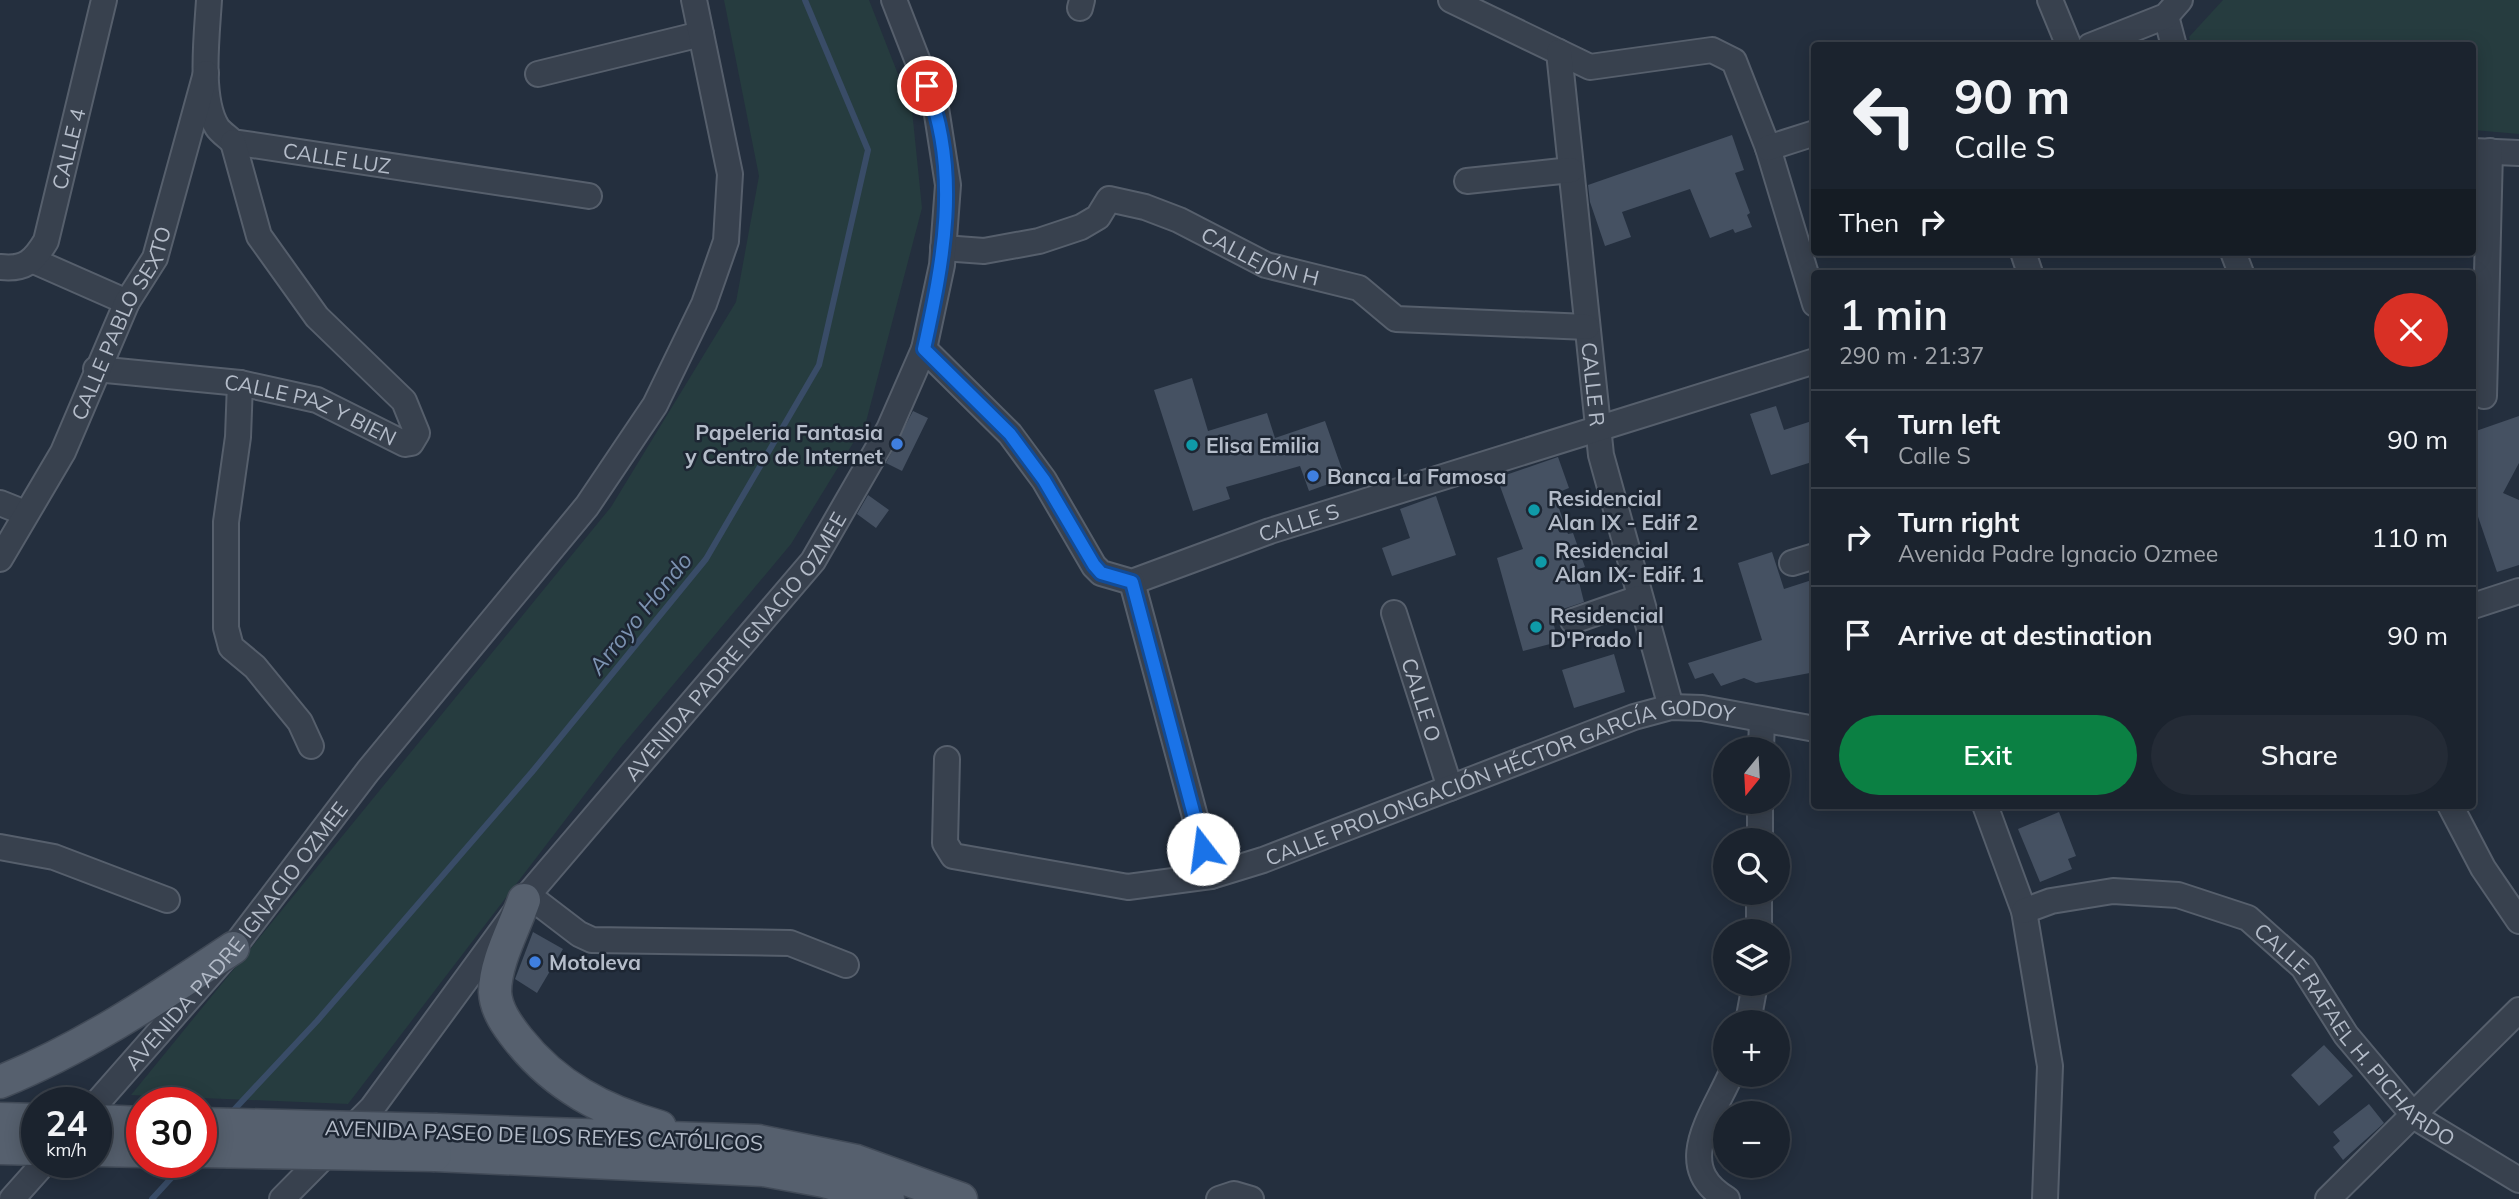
<!DOCTYPE html>
<meta charset="utf-8">
<style>
:root{--surface:#1b232e;--page:#242b36;--text:#f1f3f6;--muted:#a0a4aa;--line:#39404a;--accent:#0b8043}
body{margin:0;font-family:Mulish,sans-serif;background:var(--page);color:var(--text);height:100vh;display:flex;flex-direction:column;font-size:26px;white-space:nowrap}
*{box-sizing:border-box;margin:0}
p{font-size:23px;color:var(--muted)}
.icon{flex:none;width:38px;height:38px;fill:none;stroke:currentColor;stroke-width:2;stroke-linecap:round;stroke-linejoin:round}
.map{position:relative;flex:1;overflow:hidden}
.details{position:absolute;left:1811px;top:270px;width:665px;height:539px;display:flex;flex-direction:column;background:var(--surface);border-radius:7px;box-shadow:0 4px 18px #0003,0 0 0 2px var(--line)}
.details>*{flex:none}
.top-card{position:absolute;left:1811px;top:42px;width:665px;height:214px;border-radius:7px;box-shadow:0 4px 18px #0003,0 0 0 2px var(--line);background:#1b232e;color:var(--text);overflow:hidden}
.needle{width:46px;rotate:198deg}
.fabs{position:absolute;left:1713px;top:737px;display:grid;gap:14px}
.fabs a{display:grid;place-items:center;width:77px;height:77px;border-radius:50%;background:var(--surface);box-shadow:0 4px 18px #0003,0 0 0 2px var(--line);font-size:35px}
.speed{position:absolute;left:21px;top:1087px;display:flex;gap:14px;font-size:35px;font-weight:700;text-align:center}
.speed>*{display:grid;place-content:center;width:91px;height:91px;border-radius:50%;background:var(--surface);box-shadow:0 4px 18px #0003,0 0 0 2px var(--line);line-height:1}
.speed small{font-size:18px;font-weight:400}
.speed .limit{border:10px solid #d22;background:#fff;color:#111}
.pin{position:absolute;display:grid;place-items:center;width:60px;height:60px;color:#fff;margin:-30px;border:4px solid #fff;border-radius:50%;box-shadow:0 2px 7px #0007}
.me{position:absolute;width:77px;margin:-38px;rotate:345deg;stroke-linejoin:round;filter:drop-shadow(0 0 5px #0008)}
.turn{display:flex;align-items:center;gap:24px;height:147px;padding:0 28px;font-size:32px}
.turn .icon{width:91px;height:91px;stroke-width:2.5}
.turn b{display:block;font-size:49px;line-height:60px}
.then{display:flex;align-items:center;height:66px;padding:0 28px;background:#0003;gap:14px;font-size:26px}
.round{display:grid;place-items:center;flex:none;width:74px;height:74px;border-radius:37px;background:var(--page)}
.overview{display:flex;align-items:center;justify-content:space-between;height:119px;padding:0 28px}
h1{font-size:42px;font-weight:600;line-height:52px}
.primary-button{display:flex;gap:14px;margin-top:auto;padding:14px 28px}
.primary-button a{flex:1;height:80px;border-radius:42px;background:var(--accent);color:#fff;font-size:28px;font-weight:600;line-height:80px;text-align:center}
.primary-button a+a{background:var(--page);color:var(--text)}
ul{padding:0;list-style:none}
li{display:flex;align-items:center;gap:21px;height:98px;padding:0 28px;border-top:2px solid var(--line)}
li div{flex:1}
li b{display:block;font-size:26px}
li em{font-style:normal}
.map>svg:first-child{display:block}
.green{fill:#263c3f}
.lines{fill:none;stroke-linecap:round;stroke-linejoin:round}
.stream{stroke:#394c67;stroke-width:6}
.building{fill:#455162}
.minor-casing{stroke:#565f6c;stroke-width:28}
.major-casing{stroke:#414a57;stroke-width:35}
.minor{stroke:#38414e;stroke-width:24}
.major{stroke:#56606e;stroke-width:32}
.major-bridge-casing{stroke:#414a57;stroke-width:35;stroke-linecap:butt}
.major-bridge{stroke:#56606e;stroke-width:32}
.route-casing{stroke:#114b97;stroke-width:18}
.route{stroke:#1a73e8;stroke-width:12}
.shop-dot{fill:#3f7fe0;stroke:#1d2633;stroke-width:2.5}
.culture-dot{fill:#0f9aa8;stroke:#1d2633;stroke-width:2.5}
.labels{text-anchor:middle;dominant-baseline:central;stroke-width:5;stroke-linejoin:round;paint-order:stroke}
.street-label{font-size:21px;fill:#b4bcc9;stroke:#1d2633}
.poi-label{font-size:21px;font-weight:bold;fill:#b4bcc9;stroke:#1d2633;text-anchor:start}
.water-label{font-size:23px;font-style:italic;fill:#7c92b1;stroke:#1d2633}
</style>
<div class="map">
<svg width="2519" height="1199" viewBox="0 0 2519 1199">
<rect width="100%" height="100%" fill="#242f3e"/>
<path class="green" d="M724 0H869L912 110 922 208 866 422 791 544 621 747 348 1104 131 1095 611 507 736 302 759 176Z
M2223 0H2519V134L2473 130V46L2191 45 2189 37Z"/>
<g class="lines">
<path class="stream" d="M231 1113 317 1021 532 772 706 559 819 365 868 150 805 0
M152 1199 186 1162"/>
</g>
<path class="building" d="M1732 135 1744 170 1735 173 1750 213 1747 215 1752 227 1735 233 1733 229 1710 238 1690 189 1622 212 1631 237 1605 246 1590 202 1588 185Z
M1192 378 1208 431 1267 413 1275 438 1325 421 1345 478 1309 491 1300 466 1226 487 1230 499 1193 511 1154 390Z
M1776 406 1784 430 1815 420V461L1771 475 1750 414Z
M913 411 928 418 902 471 886 463Z
M2519 416V463L2503 493 2519 500V565L2497 572 2473 502V432Z
M1558 457 1569 488 1554 494 1568 534 1573 533 1585 567 1576 570 1584 602 1551 613 1558 642 1523 651 1497 558 1523 549 1497 478Z
M868 495 889 510 876 528 857 514Z
M1436 496 1456 555 1392 576 1382 548 1410 538 1400 509Z
M1772 552 1784 589 1815 579V672L1756 683 1744 678 1721 686 1713 673 1695 679 1688 663 1762 640 1738 563Z
M1614 654 1625 692 1574 708 1562 670Z
M2059 812 2076 856 2068 859 2072 869 2040 882 2018 829Z
M533 932 563 949 537 993 515 979Z
M2324 1045 2353 1076 2319 1106 2291 1075Z
M2369 1104 2384 1123 2343 1160 2333 1147 2340 1141 2333 1132Z"/>
<g class="lines">
<g class="minor-casing">
<g id="minor">
<path id="s1" d="M209 0C207 34 199 98 217 127 220 132 228 137 233 142L589 196"/>
<path d="M1451 0 1590 67 1712 50 1734 61 1768 148 1815 304"/>
<path d="M2050 0 2069 46"/>
<path d="M1080 8 1082 0"/>
<path d="M2166 16 2174 46"/>
<path d="M2090 46 2166 16 2180 0"/>
<path id="s2" d="M1559 52 1601 455 1671 707"/>
<path d="M538 74 701 34"/>
<path d="M1768 148 1815 133"/>
<path d="M2473 151 2519 153"/>
<path d="M1467 181 1571 170"/>
<path id="s3" d="M943 248 984 251 1039 241 1081 227 1098 217 1109 199 1145 207 1179 220 1266 265 1359 288 1396 319 1587 327"/>
<path d="M2023 252 2030 273"/>
<path d="M2233 252 2241 273"/>
<path d="M34 261 127 302"/>
<path id="s4" d="M0 267C25 270 34 261 46 241L104 0"/>
<path id="s5" d="M924 349 1010 434 1044 480 1094 566 1101 573 1132 582 1270 531 1815 361"/>
<path id="s6" d="M96 369 240 383 317 400 405 444 411 443 417 433 404 401 317 317 259 236 233 142"/>
<path d="M240 383 238 437 226 522V628L231 647 255 667 300 722 311 746"/>
<path d="M2484 396 2490 151"/>
<path d="M0 503 25 513"/>
<path id="s7" d="M0 559 63 452 127 302 155 258 206 73"/>
<path d="M1792 563 1815 556"/>
<path d="M1132 582 1211 876"/>
<path d="M2473 606 2519 591"/>
<path id="s8" d="M1394 613 1450 788"/>
<path d="M1573 621 1639 598"/>
<path d="M1761 749 1762 720"/>
<path id="s9" d="M947 759 945 843 953 856 1128 887 1211 876 1263 860 1634 717 1671 707 1702 708 1815 729"/>
<path d="M1985 805 2024 911 2050 1066 2045 1199"/>
<path d="M2450 805 2483 868 2519 921"/>
<path d="M1760 840V802"/>
<path d="M0 847 54 857 167 900"/>
<path d="M528 895 579 934 592 940 790 943 846 965"/>
<path id="s10" d="M2024 911 2051 901 2113 891 2178 895 2248 918 2303 967 2346 1035 2415 1117 2519 1180"/>
<path d="M1759 931V892"/>
<path d="M1748 1022 1755 984"/>
<path id="s11" d="M96 1104 233 948 368 771 587 506 655 405 704 304 726 241 730 174 694 0"/>
<path d="M12 1199 45 1162"/>
<path id="s12" d="M282 1199 372 1108 528 895 813 561 889 429 924 349 942 265 948 185 936 108 894 0"/>
<path d="M1219 1199 1234 1194 1251 1199"/>
<path d="M1727 1199C1672 1167 1712 1117 1731 1074"/>
<path d="M2328 1199 2519 1010"/>
</g>
</g>
<g class="major-casing">
<path id="major" d="M524 900C514 929 495 962 495 992 496 1010 507 1025 518 1039 555 1086 603 1111 660 1127
M0 1082C84 1048 158 998 233 948
M0 1119 37 1120
M96 1121 142 1123
M437 1130 758 1141 856 1161 961 1199
M0 1148 37 1149
M96 1150 142 1151
M435 1155 763 1170 824 1181 888 1199"/>
</g>
<use href="#minor" class="minor"/>
<use href="#major" class="major"/>
<g class="major-bridge-casing">
<path id="major-bridge" d="M201 1124 437 1130
M201 1151 435 1155"/>
</g>
<use href="#major-bridge" class="major-bridge"/>
</g>
<g class="lines">
<g class="route-casing">
<path id="route" d="M927 86C961 173 943 262 924 349L1010 434 1044 480 1094 565 1101 573 1132 582 1203 849"/>
</g>
<use href="#route" class="route"/>
</g>
<g class="shop-dot">
<circle cx="897" cy="444" r="7"/>
<circle cx="1313" cy="476" r="7"/>
<circle cx="535" cy="962" r="7"/>
</g>
<g class="culture-dot">
<circle cx="1192" cy="445" r="7"/>
<circle cx="1534" cy="510" r="7"/>
<circle cx="1541" cy="562" r="7"/>
<circle cx="1536" cy="627" r="7"/>
</g>
<g class="labels">
<g class="street-label">
<text stroke="none"><textPath href="#s4" startOffset="152">CALLE 4</textPath></text>
<text stroke="none"><textPath href="#s1" startOffset="256">CALLE LUZ</textPath></text>
<text stroke="none"><textPath href="#s3" startOffset="345">CALLEJÓN H</textPath></text>
<text stroke="none"><textPath href="#s7" startOffset="266">CALLE PABLO SEXTO</textPath></text>
<text stroke="none"><textPath href="#s2" startOffset="334">CALLE R</textPath></text>
<text stroke="none"><textPath href="#s6" startOffset="220">CALLE PAZ Y BIEN</textPath></text>
<text stroke="none"><textPath href="#s5" startOffset="497">CALLE S</textPath></text>
<text stroke="none"><textPath href="#s12" startOffset="716">AVENIDA PADRE IGNACIO OZMEE</textPath></text>
<text stroke="none"><textPath href="#s8" startOffset="91">CALLE O</textPath></text>
<text stroke="none"><textPath href="#s9" startOffset="667">CALLE PROLONGACIÓN HÉCTOR GARCÍA GODOY</textPath></text>
<text stroke="none"><textPath href="#s11" startOffset="219">AVENIDA PADRE IGNACIO OZMEE</textPath></text>
<text stroke="none"><textPath href="#s10" startOffset="390">CALLE RAFAEL H. PICHARDO</textPath></text>
<text transform="translate(544 1135) rotate(2)">AVENIDA PASEO DE LOS REYES CATÓLICOS</text>
</g>
<g class="poi-label">
<text x="883" y="432" text-anchor="end">Papeleria Fantasia<tspan x="883" dy="24">y Centro de Internet</tspan></text>
<text x="1206" y="445">Elisa Emilia</text>
<text x="1327" y="476">Banca La Famosa</text>
<text x="1548" y="498">Residencial<tspan x="1548" dy="24">Alan IX - Edif 2</tspan></text>
<text x="1555" y="550">Residencial<tspan x="1555" dy="24">Alan IX- Edif. 1</tspan></text>
<text x="1550" y="615">Residencial<tspan x="1550" dy="24">D'Prado I</tspan></text>
<text x="549" y="962">Motoleva</text>
</g>
<g class="water-label">
<text transform="translate(640 613) rotate(-51)">Arroyo Hondo</text>
</g>
</g>
</svg>
<div class="fabs">
<a><svg class="needle" viewBox="-14 -14 28 28"><path d="M0-13l5 13h-10z" fill="#e53935"/><path d="M0 13l5-13h-10z" fill="#a0a4aa"/></svg></a>
<a><svg class="icon" aria-label="search" viewBox="0 0 24 24"><circle cx="10" cy="10" r="6"/><path d="M15 15l6 6"/></svg></a>
<a><svg class="icon" aria-label="layers" viewBox="0 0 24 24"><path d="M12 4l9 5-9 5-9-5zM3 14l9 5 9-5"/></svg></a>
<a>+</a>
<a>−</a>
</div>
<div class="speed"><div>24<small>km/h</small></div><div class="limit">30</div></div>
<div class="pin" style="left:927px;top:86px;background:#d93025"><svg class="icon" aria-label="arrive" viewBox="0 0 24 24"><path d="M6 21V4h12l-3 4 3 4H6"/></svg></div>
<svg class="me" style="left:1203px;top:849px" viewBox="-20 -20 40 40"><circle r="19" fill="#fff"/><path d="M0-13L10 11 0 6-10 11z" fill="#1a73e8"/></svg>
<div class="top-card">
<div class="turn"><svg class="icon" aria-label="left" viewBox="0 0 24 24"><path d="M17 20v-9H6M10 6l-5 5 5 5"/></svg><div><b>90 m</b>Calle S</div></div>
<div class="then">Then<svg class="icon" aria-label="right" viewBox="0 0 24 24"><path d="M7 20v-9h11M14 6l5 5-5 5"/></svg></div>
</div>
<section class="details">
<div class="overview"><div><h1>1 min</h1><p>290 m · 21:37</p></div><a class="round" style="background:#d93025;color:#fff"><svg class="icon" aria-label="close" viewBox="0 0 24 24"><path d="M6 6l12 12M18 6L6 18"/></svg></a></div>
<ul>
<li><svg class="icon" aria-label="left" viewBox="0 0 24 24"><path d="M17 20v-9H6M10 6l-5 5 5 5"/></svg><div><b>Turn left</b><p>Calle S</p></div><em>90 m</em></li>
<li><svg class="icon" aria-label="right" viewBox="0 0 24 24"><path d="M7 20v-9h11M14 6l5 5-5 5"/></svg><div><b>Turn right</b><p>Avenida Padre Ignacio Ozmee</p></div><em>110 m</em></li>
<li><svg class="icon" aria-label="arrive" viewBox="0 0 24 24"><path d="M6 21V4h12l-3 4 3 4H6"/></svg><div><b>Arrive at destination</b></div><em>90 m</em></li>
</ul>
<div class="primary-button"><a>Exit</a><a>Share</a></div>
</section>
</div>
